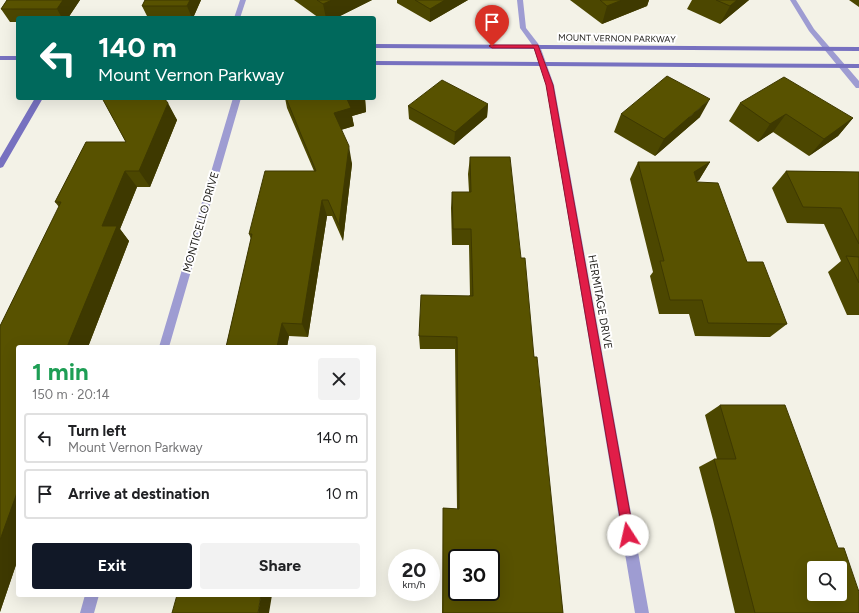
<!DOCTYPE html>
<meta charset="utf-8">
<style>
:root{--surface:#fff;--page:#f2f2f2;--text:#202124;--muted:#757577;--line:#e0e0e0;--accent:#111827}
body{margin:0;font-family:Figtree,sans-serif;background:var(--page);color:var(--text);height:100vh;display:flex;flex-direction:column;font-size:15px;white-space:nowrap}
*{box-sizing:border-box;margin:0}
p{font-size:13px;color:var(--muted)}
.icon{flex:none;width:22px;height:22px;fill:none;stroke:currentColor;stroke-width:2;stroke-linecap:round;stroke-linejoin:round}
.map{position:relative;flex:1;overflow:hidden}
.side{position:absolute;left:16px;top:345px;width:360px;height:252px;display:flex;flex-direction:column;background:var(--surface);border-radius:4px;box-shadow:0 4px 16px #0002}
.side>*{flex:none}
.banner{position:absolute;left:16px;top:16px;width:360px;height:84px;border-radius:4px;box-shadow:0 4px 16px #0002;background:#00695c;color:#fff;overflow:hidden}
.tools{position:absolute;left:807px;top:561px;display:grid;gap:8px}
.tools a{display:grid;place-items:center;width:40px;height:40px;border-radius:4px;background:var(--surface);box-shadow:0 4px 16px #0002;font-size:20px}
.speed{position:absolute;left:388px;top:549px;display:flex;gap:8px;font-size:20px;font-weight:700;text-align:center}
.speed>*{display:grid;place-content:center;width:52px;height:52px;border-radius:50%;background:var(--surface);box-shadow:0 4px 16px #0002;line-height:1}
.speed small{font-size:10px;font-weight:400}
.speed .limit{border:2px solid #111;border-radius:6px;background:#fff;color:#111}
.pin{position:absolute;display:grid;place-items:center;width:34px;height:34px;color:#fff;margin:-41px -17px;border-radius:50% 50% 50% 0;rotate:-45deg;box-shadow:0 0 4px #0007}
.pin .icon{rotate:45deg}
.me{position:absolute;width:44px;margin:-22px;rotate:350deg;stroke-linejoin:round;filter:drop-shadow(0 0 3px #0008)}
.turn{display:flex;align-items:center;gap:14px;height:84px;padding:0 16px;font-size:18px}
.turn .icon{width:52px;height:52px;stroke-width:2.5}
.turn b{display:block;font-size:28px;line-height:34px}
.round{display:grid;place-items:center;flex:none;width:42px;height:42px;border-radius:4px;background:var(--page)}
.headline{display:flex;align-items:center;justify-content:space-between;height:68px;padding:0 16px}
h1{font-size:24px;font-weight:700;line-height:30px;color:#1e9e55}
.button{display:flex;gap:8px;margin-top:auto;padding:8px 16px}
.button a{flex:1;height:46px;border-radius:4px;background:var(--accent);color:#fff;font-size:16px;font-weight:700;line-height:46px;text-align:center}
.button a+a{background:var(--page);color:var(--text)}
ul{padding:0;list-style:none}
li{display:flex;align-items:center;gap:12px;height:50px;margin:0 8px 6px;padding:0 8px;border:2px solid var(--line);border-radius:4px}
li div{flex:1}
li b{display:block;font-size:15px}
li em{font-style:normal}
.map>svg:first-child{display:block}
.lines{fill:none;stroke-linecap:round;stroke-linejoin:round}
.street{fill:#9e9cd2;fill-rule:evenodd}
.secondary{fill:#7771c0;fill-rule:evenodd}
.wall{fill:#4c4700}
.shaded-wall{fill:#3e3900}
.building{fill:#585200;stroke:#3e3900;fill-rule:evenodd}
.route{fill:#e11d48;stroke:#92132f}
.labels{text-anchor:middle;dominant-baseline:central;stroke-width:4;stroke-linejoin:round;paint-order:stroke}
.far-street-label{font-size:9px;fill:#23221e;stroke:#fff}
.street-label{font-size:11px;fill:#23221e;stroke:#fff}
</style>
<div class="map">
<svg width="859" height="613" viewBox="0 0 859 613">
<rect width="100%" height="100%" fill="#f3f2e7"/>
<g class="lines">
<path class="street" d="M240 0H246L240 18H234Z
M517 0H523L526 28 540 46 554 85 649 613H635L546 85 533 46 520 28Z
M790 0H796L814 29 859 81V88H856L809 31Z
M233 98H241L169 347H159Z
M85 595H99L94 613H80Z"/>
<path class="secondary" d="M374 44 859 47V51L374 48Z
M0 56H18V60H0Z
M374 61 859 64V68L374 65Z
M35 98H43L3 167 0 168V158Z"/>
</g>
<path class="wall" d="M7 0H80L68 18H18V22H10L1 9Z
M145 0H201L193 18H148L142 6Z
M294 0H372L336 18H319Z
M397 0H468L430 22 397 3Z
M570 0H649L647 6 602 24Z
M692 0H749L720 24 687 9Z
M849 0H859V7Z
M102 98H164L177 120 150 187H137L120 229 129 241 88 347H18V559L0 612V326L59 207 55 202 86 142H126Z
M285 98H365L366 112 352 116 354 126 341 130 352 164 343 241 332 216H327L308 337 289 336 287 347H226L251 239 249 234 314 171 287 108Z
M740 103 853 118 838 136 809 156 773 132 758 142 729 121Z
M488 104 487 117 454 145 409 119 408 106Z
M621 114 700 117 655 156 614 132Z
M470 157 521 258 534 357 563 613H442L443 513V508L457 509 455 349H420L419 336 470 295 469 245H452L451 208 452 192H469L468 174Z
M638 162H710L699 180 697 181V182L747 262 787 324 770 337 695 336 689 314H659L650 276 653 272 630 179Z
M786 171 859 172V315H847L828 272 841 261 824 224 787 223 772 188Z
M720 405 859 613H735L713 520 699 467 714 459H717L705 415Z"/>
<path class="shaded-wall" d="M63 0H80L68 18H62L57 9Z
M190 0H201L193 18H192L187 6Z
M332 0H372L336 18H326L323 4Z
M445 0H468L430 22V9Z
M622 0H649L647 6 602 24 607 6Z
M737 0H749L720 24 730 6Z
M349 98H365L366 112 352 116 354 126 337 131 334 113 347 99Z
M710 99 700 117 655 156 664 139Z
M168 103 177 120 150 187 139 171Z
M488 104 487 117 454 145 455 132Z
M786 114 773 132 758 142 770 124Z
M853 118 838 136 809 156 824 139Z
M349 146 352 164 343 241 339 225Z
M710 162 699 180 684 189 694 172Z
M125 171 137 187 120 229 129 241 88 347H67L102 226Z
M322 200 327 216 308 337 302 324Z
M282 323 289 336 287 347H277Z
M18 490V559L0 612V540Z
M261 595H272L269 613H258Z"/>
<path class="building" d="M7 0H63L57 9H1Z
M145 0H190L187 6H142Z
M317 0H332L323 4Z
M415 0H445L430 9Z
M600 0H622L607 6Z
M716 0H737L730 6Z
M667 76 710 99 664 139 621 114Z
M784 77 853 118 824 139 786 114 770 124 740 103Z
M442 80 488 104 455 132 408 106Z
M102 98H164L168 103 139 171H125L102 226H117L67 347H18V490L0 540V326L61 202H55L86 142H126Z
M286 98H349L347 99 351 108 334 113 349 146 339 225 328 200H322L302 324 282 323 277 347H226L252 234H249L265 171H316Z
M470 157H510L521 258H525L534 357H537L563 613H443V508L459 509 457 337 419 336 421 295 473 296 471 229H453L452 192H471ZM457 558H491V592H457Z
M638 162H710L694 172 697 182 718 183 747 262H763L787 324 708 323 702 300H670L660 261H664Z
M786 171 859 172V244L841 208 803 207Z
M846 256 859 257V283Z
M720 405H785L838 548H844L859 592V613H755L730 516 714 459H736ZM814 568H840V594H814Z
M177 595H261L258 613H172Z"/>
<path class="route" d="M490 45H538L553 85 634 535 632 539 628 541 624 539 623 535 546 85 534 48H492L489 46Z"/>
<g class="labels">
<g class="far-street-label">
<text transform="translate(617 38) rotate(1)">MOUNT VERNON PARKWAY</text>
</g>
<g class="street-label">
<text transform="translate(201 222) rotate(-74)">MONTICELLO DRIVE</text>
<text transform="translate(600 302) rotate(80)">HERMITAGE DRIVE</text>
</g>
</g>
</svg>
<div class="tools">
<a><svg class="icon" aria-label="search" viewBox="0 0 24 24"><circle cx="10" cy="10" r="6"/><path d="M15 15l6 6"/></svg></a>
</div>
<div class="speed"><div>20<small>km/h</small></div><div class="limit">30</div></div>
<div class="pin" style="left:492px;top:46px;background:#d93025"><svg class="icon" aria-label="arrive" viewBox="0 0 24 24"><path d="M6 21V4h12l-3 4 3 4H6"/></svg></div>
<svg class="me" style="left:628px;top:535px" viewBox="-20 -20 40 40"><circle r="19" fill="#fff"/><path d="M0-13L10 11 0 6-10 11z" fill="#e11d48"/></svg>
<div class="banner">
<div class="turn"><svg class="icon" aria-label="left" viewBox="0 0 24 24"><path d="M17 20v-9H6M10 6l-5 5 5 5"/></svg><div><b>140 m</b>Mount Vernon Parkway</div></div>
</div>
<section class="side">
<div class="headline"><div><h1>1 min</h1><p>150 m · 20:14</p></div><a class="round"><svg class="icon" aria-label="close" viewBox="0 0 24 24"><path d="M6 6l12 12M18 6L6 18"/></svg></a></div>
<ul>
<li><svg class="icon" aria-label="left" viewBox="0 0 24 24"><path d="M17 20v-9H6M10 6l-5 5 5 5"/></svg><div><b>Turn left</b><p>Mount Vernon Parkway</p></div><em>140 m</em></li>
<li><svg class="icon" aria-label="arrive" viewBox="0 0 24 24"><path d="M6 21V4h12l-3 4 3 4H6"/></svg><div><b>Arrive at destination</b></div><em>10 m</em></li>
</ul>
<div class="button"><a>Exit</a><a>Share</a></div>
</section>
</div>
